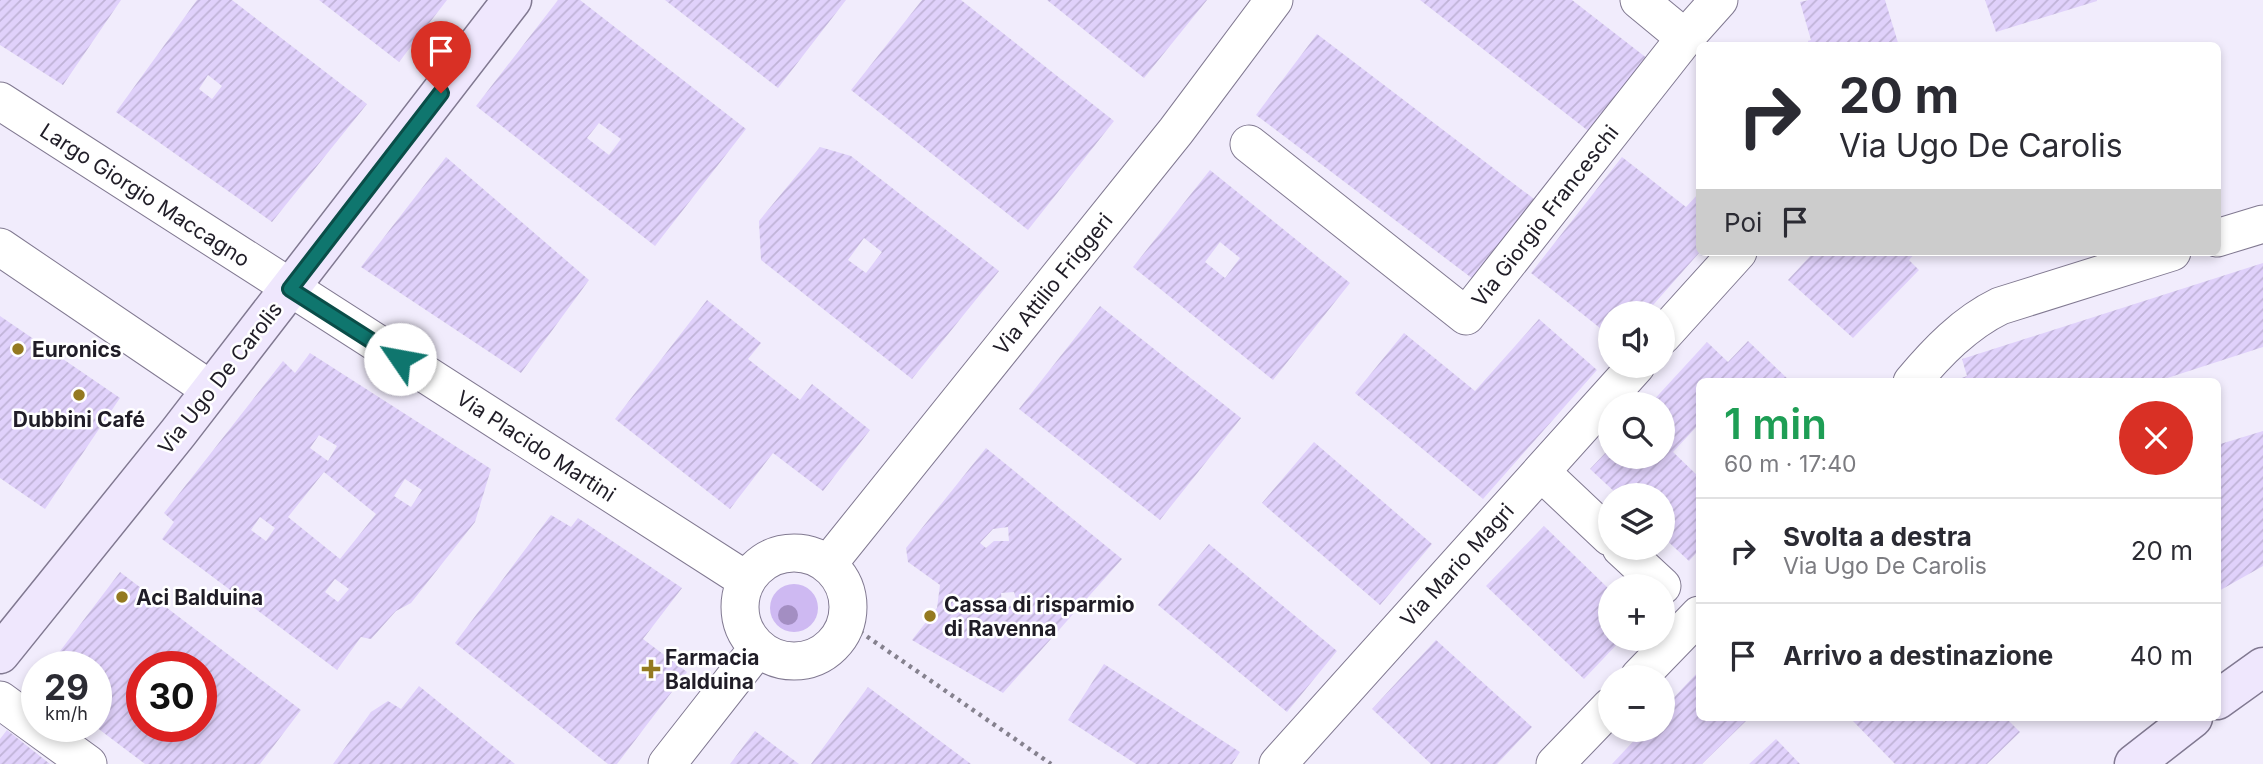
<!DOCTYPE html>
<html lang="it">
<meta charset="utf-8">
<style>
:root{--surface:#fff;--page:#f7f7f7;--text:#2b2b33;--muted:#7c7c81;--line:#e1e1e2}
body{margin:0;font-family:Inter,sans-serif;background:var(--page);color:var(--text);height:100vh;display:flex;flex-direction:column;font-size:26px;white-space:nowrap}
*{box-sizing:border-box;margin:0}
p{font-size:23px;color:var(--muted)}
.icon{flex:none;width:38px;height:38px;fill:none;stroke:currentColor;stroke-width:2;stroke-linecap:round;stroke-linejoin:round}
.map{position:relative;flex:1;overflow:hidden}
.panel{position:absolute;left:1696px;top:378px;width:525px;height:343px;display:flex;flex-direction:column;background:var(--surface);border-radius:10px;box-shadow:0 4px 10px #0003}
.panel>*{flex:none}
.hud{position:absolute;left:1696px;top:42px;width:525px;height:214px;border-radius:10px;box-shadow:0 4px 10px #0003;background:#fff;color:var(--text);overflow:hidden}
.controls{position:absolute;left:1598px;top:301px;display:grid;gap:14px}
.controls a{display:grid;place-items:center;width:77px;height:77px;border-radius:50%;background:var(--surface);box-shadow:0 4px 10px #0003;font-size:35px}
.speed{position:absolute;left:21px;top:651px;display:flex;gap:14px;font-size:35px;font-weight:700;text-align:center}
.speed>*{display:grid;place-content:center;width:91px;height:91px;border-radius:50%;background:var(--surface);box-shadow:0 4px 10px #0003;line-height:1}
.speed small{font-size:18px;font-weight:400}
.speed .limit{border:10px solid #d22;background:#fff;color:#111}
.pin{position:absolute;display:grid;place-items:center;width:60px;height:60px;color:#fff;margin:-72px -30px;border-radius:50% 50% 50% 0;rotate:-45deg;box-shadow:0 0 7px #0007}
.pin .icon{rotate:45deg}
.me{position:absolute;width:77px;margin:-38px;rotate:303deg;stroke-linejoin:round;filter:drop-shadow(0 0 5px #0008)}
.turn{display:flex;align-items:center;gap:24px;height:147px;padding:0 28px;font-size:32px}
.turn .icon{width:91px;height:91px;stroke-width:2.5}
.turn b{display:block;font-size:49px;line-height:60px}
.then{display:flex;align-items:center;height:66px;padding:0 28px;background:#0003;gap:14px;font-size:26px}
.round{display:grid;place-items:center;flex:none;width:74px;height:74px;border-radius:37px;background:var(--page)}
.headline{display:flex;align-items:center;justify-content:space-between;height:119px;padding:0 28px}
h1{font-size:42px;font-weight:600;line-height:52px;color:#1e9e55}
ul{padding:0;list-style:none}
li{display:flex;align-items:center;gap:21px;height:105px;padding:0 28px;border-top:2px solid var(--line)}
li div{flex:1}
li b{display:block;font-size:26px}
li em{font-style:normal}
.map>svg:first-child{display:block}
.green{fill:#ceb9f2}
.building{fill:url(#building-hatch);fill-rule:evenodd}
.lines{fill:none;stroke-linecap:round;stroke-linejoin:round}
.street-casing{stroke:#817991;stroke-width:39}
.secondary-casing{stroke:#817991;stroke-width:41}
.path{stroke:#85818e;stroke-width:4.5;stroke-dasharray:3.5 5;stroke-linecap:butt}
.street{stroke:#fff;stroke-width:37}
.secondary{stroke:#efe7fd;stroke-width:38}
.tree{fill:#a38ec2}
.route-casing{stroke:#0a4d48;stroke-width:18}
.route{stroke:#0f766e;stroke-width:12}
.poi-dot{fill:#947920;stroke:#fff;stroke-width:2.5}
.labels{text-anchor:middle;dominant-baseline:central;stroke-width:5;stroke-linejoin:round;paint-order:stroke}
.street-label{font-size:21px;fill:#201d27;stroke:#fff}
.poi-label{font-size:21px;font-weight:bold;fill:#201d27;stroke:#fff;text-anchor:start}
</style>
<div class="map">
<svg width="2263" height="764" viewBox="0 0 2263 764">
<defs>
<pattern id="building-hatch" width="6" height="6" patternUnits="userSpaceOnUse" patternTransform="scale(1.75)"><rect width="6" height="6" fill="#e0d1fb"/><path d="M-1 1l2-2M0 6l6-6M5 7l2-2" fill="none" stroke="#c0b3d7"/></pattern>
</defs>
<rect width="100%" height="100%" fill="#f1ecfc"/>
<path class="green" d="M770 608a24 24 0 1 1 48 0a24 24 0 1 1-48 0Z"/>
<path class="building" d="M0 0H121L63 85 0 45Z
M197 0H232L367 104 272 222 116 112ZM208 75 222 86 212 99 199 89Z
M319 0H447L399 62Z
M558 0H580L746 129 655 246 476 106ZM599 123 621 139 609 155 587 138Z
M665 0H846L778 88Z
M922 0H961L1114 121 1028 230 851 90Z
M1047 0H1207L1144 78Z
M1420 0H1572L1648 59 1591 133Z
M1809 0H1885L1899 46H1809L1808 41 1811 40 1800 2Z
M1985 0H2097V1L1996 32Z
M1317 34 1538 202 1477 282 1256 115Z
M820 147 851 156 999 271 912 379 761 260 759 221ZM864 238 882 252 866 273 848 260Z
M446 157 589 280 521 373 361 267Z
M1622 157 1686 207 1699 193V253L1646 313H1610V336L1531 273Z
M1210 170 1350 283 1273 380 1133 267ZM1220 242 1240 258 1225 278 1205 262Z
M1814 252H1916L1909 260 1919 270 1853 338 1788 280Z
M2263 263V347L2155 382H1950L1967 376 1962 359Z
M707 300 761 343 748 359 800 400 812 384 870 430 823 491 773 453 730 509 615 419Z
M1100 306 1241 418 1160 520 1019 409Z
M0 316 120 398 45 509 0 478Z
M1539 319 1597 370 1483 499 1355 393 1404 333 1475 391Z
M1748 341 1791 382H1699V424L1673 452 1699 477V550L1689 561 1662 536V495H1618L1590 469 1610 448V457H1662V404H1650L1707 342 1728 362Z
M310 353 491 469 475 522 411 603 396 611 371 639 361 637 337 670 162 539 174 522 164 513 283 361 295 373ZM319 435 337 446 328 461 310 448ZM324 472 376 514 340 559 288 517ZM405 479 422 490 411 507 394 496ZM260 517 275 528 266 541 251 530ZM335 579 349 589 338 602 325 592Z
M2263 431V566L2217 592V445Z
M1314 442 1432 544 1380 605 1262 503Z
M986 448 1122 559 1003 693 912 640 937 608 940 585 908 562 906 548ZM1008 527 1009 541H994L986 548 980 543 993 529ZM1014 592 1017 602 1003 610 1001 593Z
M551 515 571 527 578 518 682 588 643 639 687 672 617 764H608L455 643Z
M1544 526 1610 590V639H1622L1584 679 1486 586Z
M1209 544 1337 651 1287 712 1158 605Z
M120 572 301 710 260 764H145L96 727V667H48ZM142 667H201V726H142Z
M1436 640 1532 727 1497 764H1431L1372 709Z
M1104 664 1240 752 1232 764H1136L1068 720Z
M1699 671V718H1749L1702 764H1612L1644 730H1662V710Z
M419 686 515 764H333L371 712 388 701 401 709Z
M868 687 971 764H811Z
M1850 718H1940L1944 722 1949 718H2006L2020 732 1987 764H1895Z
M7 730 50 764H0V739Z
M755 731 799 764H730Z
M1776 739 1800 764H1749Z"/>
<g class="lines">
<g class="street-casing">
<path id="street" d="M1639 0 1685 38
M0 101 746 580
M1249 144 1466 316 1685 38 1719 0
M2217 238 2263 224
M0 247 211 390
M1662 336 1738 252
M1912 382C1937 352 1965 323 2000 306L2172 252
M1541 472 1610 537
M1621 548 1662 586
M740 607a54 54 0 1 1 108 0a54 54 0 1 1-108 0Z
M828 564 1176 131 1274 0
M1639 677 1699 615
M0 700 88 764
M667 764 758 648
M1278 764 1636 366
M1555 764 1610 707"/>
</g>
<g class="secondary-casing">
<path id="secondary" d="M0 654 178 433 512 0
M2217 700 2263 667
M2134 764 2193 718"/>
</g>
<path class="path" d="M846 622 1051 764"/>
<use href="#street" class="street"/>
<use href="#secondary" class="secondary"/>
</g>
<circle class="tree" cx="788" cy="615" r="10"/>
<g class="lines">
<g class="route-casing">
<path id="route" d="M400 359 290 289 441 93"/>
</g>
<use href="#route" class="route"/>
</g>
<g class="poi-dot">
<circle cx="18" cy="349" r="7"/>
<circle cx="79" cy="395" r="7"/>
<circle cx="122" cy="597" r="7"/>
<circle cx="930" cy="616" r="7"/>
<path d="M647.5 658.5h7v7h7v7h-7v7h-7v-7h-7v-7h7z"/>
</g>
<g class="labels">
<g class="street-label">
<text transform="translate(145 195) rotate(33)">Largo Giorgio Maccagno</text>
<text transform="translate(1545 216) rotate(-52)">Via Giorgio Franceschi</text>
<text transform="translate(1053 284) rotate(-51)">Via Attilio Friggeri</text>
<text transform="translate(220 378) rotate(-52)">Via Ugo De Carolis</text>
<text transform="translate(536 446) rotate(33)">Via Placido Martini</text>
<text transform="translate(1457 565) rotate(-48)">Via Mario Magri</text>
</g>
<g class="poi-label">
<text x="32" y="349">Euronics</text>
<text x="79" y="419" text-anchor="middle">Dubbini Café</text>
<text x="136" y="597">Aci Balduina</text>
<text x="944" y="604">Cassa di risparmio<tspan x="944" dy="24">di Ravenna</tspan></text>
<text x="665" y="657">Farmacia<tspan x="665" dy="24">Balduina</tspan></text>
</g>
</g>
</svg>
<div class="controls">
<a><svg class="icon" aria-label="sound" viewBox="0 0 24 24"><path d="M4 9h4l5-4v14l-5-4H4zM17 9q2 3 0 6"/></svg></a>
<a><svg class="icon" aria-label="search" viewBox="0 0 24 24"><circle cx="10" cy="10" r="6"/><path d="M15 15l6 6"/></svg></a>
<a><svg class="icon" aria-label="layers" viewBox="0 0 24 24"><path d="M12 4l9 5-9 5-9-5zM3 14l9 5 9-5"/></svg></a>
<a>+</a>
<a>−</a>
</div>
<div class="speed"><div>29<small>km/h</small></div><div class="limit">30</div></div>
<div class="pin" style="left:441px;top:93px;background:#d93025"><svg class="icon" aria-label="arrive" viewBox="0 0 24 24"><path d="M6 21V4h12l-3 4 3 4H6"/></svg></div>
<svg class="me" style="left:400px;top:359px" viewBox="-20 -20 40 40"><circle r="19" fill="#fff"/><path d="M0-13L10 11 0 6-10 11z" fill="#0f766e"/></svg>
<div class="hud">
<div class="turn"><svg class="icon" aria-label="right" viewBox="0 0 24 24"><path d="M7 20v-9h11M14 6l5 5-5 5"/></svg><div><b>20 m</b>Via Ugo De Carolis</div></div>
<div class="then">Poi<svg class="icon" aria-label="arrive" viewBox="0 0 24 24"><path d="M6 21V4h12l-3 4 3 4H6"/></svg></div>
</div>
<section class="panel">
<div class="headline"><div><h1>1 min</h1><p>60 m · 17:40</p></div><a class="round" style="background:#d93025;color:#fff"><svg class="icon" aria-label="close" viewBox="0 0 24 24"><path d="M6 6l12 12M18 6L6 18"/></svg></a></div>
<ul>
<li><svg class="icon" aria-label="right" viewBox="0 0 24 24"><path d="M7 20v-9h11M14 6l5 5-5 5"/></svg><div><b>Svolta a destra</b><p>Via Ugo De Carolis</p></div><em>20 m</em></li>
<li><svg class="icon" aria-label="arrive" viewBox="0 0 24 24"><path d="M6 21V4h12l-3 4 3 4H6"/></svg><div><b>Arrivo a destinazione</b></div><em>40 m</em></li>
</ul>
</section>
</div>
